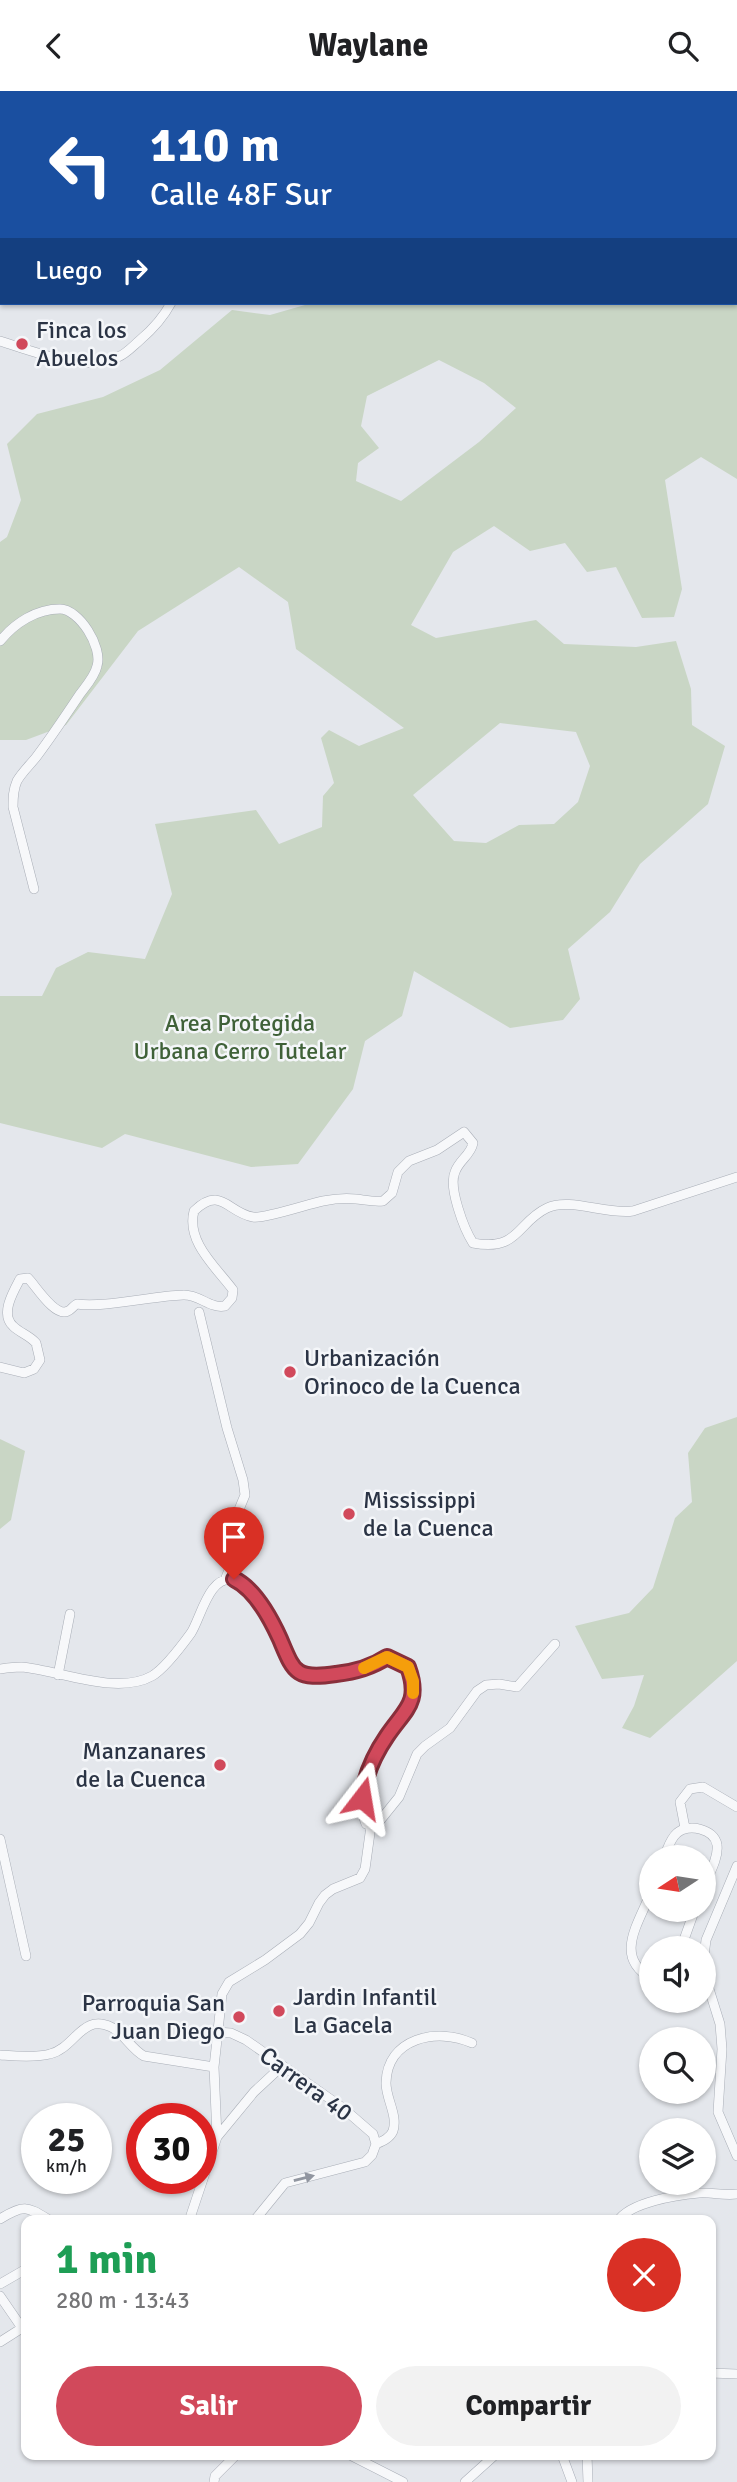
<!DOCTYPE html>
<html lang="es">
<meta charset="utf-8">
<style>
:root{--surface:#fff;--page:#f2f2f2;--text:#202124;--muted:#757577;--accent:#d1495b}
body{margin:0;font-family:Signika,sans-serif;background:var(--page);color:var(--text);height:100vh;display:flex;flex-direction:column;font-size:26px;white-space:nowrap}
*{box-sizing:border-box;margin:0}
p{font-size:23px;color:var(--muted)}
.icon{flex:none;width:38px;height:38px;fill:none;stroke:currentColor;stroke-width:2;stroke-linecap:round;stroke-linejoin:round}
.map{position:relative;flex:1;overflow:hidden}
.details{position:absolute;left:21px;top:2124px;width:695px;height:245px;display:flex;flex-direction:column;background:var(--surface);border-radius:14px;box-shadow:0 2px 5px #0004}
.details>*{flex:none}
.top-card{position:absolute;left:0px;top:0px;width:738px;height:214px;box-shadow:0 2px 5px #0004;background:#1a4fa0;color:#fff;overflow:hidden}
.needle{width:46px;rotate:258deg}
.tools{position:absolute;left:639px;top:1754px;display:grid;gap:14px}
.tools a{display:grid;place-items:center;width:77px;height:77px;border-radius:50%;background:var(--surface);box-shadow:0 2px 5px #0004;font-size:35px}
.speed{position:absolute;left:21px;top:2012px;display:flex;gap:14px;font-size:35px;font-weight:700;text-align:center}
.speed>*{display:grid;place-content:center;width:91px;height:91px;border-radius:50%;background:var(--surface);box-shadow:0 2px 5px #0004;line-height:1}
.speed small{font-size:18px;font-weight:400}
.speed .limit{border:10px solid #d22;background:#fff;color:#111}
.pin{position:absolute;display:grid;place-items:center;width:60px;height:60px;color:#fff;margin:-72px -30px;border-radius:50% 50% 50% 0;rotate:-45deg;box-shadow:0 0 7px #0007}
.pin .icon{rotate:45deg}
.me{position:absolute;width:77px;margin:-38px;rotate:14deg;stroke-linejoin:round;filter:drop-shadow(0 0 5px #0008)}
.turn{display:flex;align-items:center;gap:24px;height:147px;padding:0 35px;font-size:32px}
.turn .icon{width:91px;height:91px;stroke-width:2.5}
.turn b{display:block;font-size:49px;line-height:60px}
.then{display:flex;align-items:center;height:66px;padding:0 35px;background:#0003;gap:14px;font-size:26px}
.round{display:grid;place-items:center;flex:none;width:74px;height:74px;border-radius:37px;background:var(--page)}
.head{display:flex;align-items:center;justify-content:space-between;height:119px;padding:0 35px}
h1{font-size:42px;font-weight:800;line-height:52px;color:#1e9e55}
.primary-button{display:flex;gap:14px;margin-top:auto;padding:14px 35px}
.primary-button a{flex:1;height:80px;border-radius:42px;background:var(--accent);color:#fff;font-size:28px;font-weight:800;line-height:80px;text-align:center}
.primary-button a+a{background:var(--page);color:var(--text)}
header{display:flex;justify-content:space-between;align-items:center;height:91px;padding:0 35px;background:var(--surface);font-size:32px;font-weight:800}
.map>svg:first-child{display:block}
.green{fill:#c9d6c5;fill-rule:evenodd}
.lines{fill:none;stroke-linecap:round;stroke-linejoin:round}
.minor-casing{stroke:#a9aeb7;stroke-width:10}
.minor{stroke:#f7f8fa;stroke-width:9}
.oneway{fill:#9196a0}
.route-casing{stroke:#882f3b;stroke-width:18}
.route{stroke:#d1495b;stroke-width:12}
.slow{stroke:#f59e0b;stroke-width:12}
.poi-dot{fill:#d1495b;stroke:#f4f6f9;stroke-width:2.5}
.labels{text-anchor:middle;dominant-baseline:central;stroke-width:5;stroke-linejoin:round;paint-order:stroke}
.poi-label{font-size:24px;fill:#2b3445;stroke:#f4f6f9;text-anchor:start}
.park-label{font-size:24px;fill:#3f6138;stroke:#f4f6f9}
.street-label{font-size:24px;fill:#2b3445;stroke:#f4f6f9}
</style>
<header><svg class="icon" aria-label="back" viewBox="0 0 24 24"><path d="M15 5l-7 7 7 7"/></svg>Waylane<svg class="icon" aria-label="search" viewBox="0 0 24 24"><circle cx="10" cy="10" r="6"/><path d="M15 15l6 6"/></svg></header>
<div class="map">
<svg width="737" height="2391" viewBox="0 0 737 2391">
<rect width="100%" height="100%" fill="#e4e7ec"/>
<path class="green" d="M737 87V388L701 366 665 389 682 498 674 526 642 527 616 476 587 481 565 452 530 460 494 435 453 461 411 534 436 547 536 529 564 553 636 556 676 550 691 598 692 634 725 655 708 713 640 773 610 821 568 858 580 908 563 929 510 937 414 880 402 925 365 950 353 998 298 1073 251 1076 125 1043 102 1057 0 1032V905H42L56 877 88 861 145 868 172 803 155 733 256 719 279 753 322 736 323 705 334 692 321 647 329 639 359 655 404 637 296 558 288 511 239 476 138 540 66 634 26 649H0V451L7 446 21 409 7 353 37 323 103 306 160 279 232 219 270 224 312 212H737ZM439 269 484 292 516 317 479 351 401 410 356 390 358 372 379 357 361 335 367 305ZM500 632 576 641 590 675 578 711 554 733 519 734 486 752 454 750 413 704Z
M737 1326V1570L650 1647 622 1637 634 1615 644 1584 602 1588 575 1535 629 1522 653 1497 675 1427 692 1411 688 1362 705 1337Z
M0 1348 25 1360 11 1429 0 1438Z"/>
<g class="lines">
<g class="minor-casing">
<path id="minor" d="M301 0 302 2
M105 2 106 0
M427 2 428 0
M524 2 527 0
M0 250C32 260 86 282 118 266 126 263 133 255 140 249 153 238 163 227 171 212
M0 550C15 532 36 518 60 518 79 518 103 556 97 575 95 585 86 595 80 603 66 624 52 645 37 665 31 673 22 681 17 690 13 699 13 707 13 716L34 798
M199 1221 227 1337 243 1389 245 1404 228 1445 229 1479 225 1489
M0 1276 24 1282 34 1278 40 1269 36 1252C29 1244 20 1242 13 1235 0 1223 13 1201 20 1188L28 1187C36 1195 55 1227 68 1220 71 1219 73 1215 77 1213 103 1217 153 1205 183 1204 199 1203 210 1218 225 1215L232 1207 233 1199C216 1176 186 1151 194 1120 221 1094 228 1122 253 1126 264 1128 308 1113 323 1110 333 1108 346 1107 356 1108 365 1109 374 1111 383 1110L392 1102 398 1081 409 1070 437 1059 464 1041 473 1052C471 1064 459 1069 455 1081 448 1096 464 1138 473 1152 519 1161 517 1131 547 1117 569 1106 607 1124 633 1120L737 1086
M0 1578C7 1577 14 1576 21 1576 59 1579 116 1605 152 1585 164 1578 183 1553 191 1542 201 1527 209 1482 235 1489 252 1493 272 1531 279 1547 295 1582 294 1589 337 1583 355 1581 372 1576 387 1566L408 1576C411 1585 414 1593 413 1603 411 1620 396 1631 387 1645 370 1669 354 1703 366 1733L371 1735 378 1732 399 1706 417 1663 425 1655 450 1637 477 1600 486 1594 499 1593 517 1596 555 1553
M58 1584 70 1523
M685 1737 680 1711 690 1698 703 1696 737 1716
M0 1748 26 1865
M664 1766C668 1757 670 1748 677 1742 688 1732 715 1738 717 1754 719 1767 708 1785 704 1796
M651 1801C639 1832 613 1866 651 1887
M681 1857 695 1818
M704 1865 706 1849 737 1775
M704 1871 705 1885 720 1933 722 1958 718 2021 737 2065
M216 1941 231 1942 246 1949 343 2017 373 2043 376 2053 372 2064 365 2071 285 2092 254 2130
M0 1964C15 1965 35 1967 50 1963 75 1957 82 1922 111 1936 124 1942 131 1958 144 1965L214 1976
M217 2046 254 2001 282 1975
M376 2053C383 2050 390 2047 393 2040 398 2024 386 2008 386 1992 387 1947 437 1936 472 1952
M0 2128C25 2112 28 2116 51 2130
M189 2130 217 2046 214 1976 222 1903 229 1891 265 1869 300 1843 309 1832 319 1812 325 1804 333 1798 360 1787 365 1778 371 1735
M618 2130C630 2111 677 2104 699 2102 711 2101 725 2105 737 2103
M0 2193 26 2178
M0 2205 22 2237 0 2251
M710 2282 737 2283
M350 2364 403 2391
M562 2364 572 2391
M587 2364 588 2391
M214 2391 215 2385 236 2364
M465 2391 495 2364"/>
</g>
<use href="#minor" class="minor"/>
</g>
<defs><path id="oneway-solid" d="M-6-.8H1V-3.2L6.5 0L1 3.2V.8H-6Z" transform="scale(1.75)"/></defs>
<use class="oneway" href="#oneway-solid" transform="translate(304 2087) rotate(-14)"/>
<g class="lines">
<g class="route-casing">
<path id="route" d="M234 1488C255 1498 270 1526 280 1548 294 1581 295 1589 336 1583 354 1581 372 1576 387 1566L408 1576C421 1612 405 1618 387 1645 374 1664 365 1683 362 1707"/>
</g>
<use href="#route" class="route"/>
<path class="slow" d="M364 1577 387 1566 408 1576 413 1590V1602"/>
</g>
<g class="poi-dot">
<circle cx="22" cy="253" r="7"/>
<circle cx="290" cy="1281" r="7"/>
<circle cx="349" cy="1423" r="7"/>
<circle cx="220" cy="1674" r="7"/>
<circle cx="279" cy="1920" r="7"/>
<circle cx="239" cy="1926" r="7"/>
</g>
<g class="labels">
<g class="poi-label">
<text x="36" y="239">Finca los<tspan x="36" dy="28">Abuelos</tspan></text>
<text x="304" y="1267">Urbanización<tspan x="304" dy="28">Orinoco de la Cuenca</tspan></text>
<text x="363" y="1409">Mississippi<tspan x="363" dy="28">de la Cuenca</tspan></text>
<text x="206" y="1660" text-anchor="end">Manzanares<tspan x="206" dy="28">de la Cuenca</tspan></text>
<text x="293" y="1906">Jardin Infantil<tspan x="293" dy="28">La Gacela</tspan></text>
<text x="225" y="1912" text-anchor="end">Parroquia San<tspan x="225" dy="28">Juan Diego</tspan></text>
</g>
<g class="park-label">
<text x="240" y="932">Area Protegida<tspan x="240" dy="28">Urbana Cerro Tutelar</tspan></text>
</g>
<g class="street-label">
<text transform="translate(306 1993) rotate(36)">Carrera 40</text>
</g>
</g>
</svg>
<div class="tools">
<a><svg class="needle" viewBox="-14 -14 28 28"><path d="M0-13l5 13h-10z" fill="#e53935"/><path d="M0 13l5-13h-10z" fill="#757577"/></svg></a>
<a><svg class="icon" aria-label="sound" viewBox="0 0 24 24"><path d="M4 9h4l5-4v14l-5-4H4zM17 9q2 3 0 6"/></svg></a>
<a><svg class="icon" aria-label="search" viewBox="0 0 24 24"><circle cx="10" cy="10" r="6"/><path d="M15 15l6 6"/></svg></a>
<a><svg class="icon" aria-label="layers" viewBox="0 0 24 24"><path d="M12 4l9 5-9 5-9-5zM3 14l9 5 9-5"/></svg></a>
</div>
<div class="speed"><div>25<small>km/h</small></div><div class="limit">30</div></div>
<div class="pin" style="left:234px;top:1488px;background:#d93025"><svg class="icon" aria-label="arrive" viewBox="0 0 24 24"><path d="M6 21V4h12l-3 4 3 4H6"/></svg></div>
<svg class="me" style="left:362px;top:1707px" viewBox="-20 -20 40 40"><path d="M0-17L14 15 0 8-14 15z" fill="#d1495b" stroke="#fff" stroke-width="4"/></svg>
<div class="top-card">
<div class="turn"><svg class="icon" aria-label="left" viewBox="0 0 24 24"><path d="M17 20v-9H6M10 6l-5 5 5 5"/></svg><div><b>110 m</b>Calle 48F Sur</div></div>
<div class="then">Luego<svg class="icon" aria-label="right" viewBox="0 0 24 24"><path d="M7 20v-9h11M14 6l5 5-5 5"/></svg></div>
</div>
<section class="details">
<div class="head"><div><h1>1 min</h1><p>280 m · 13:43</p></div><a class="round" style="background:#d93025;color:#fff"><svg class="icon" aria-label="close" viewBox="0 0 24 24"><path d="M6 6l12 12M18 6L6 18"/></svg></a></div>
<div class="primary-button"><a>Salir</a><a>Compartir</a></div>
</section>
</div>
